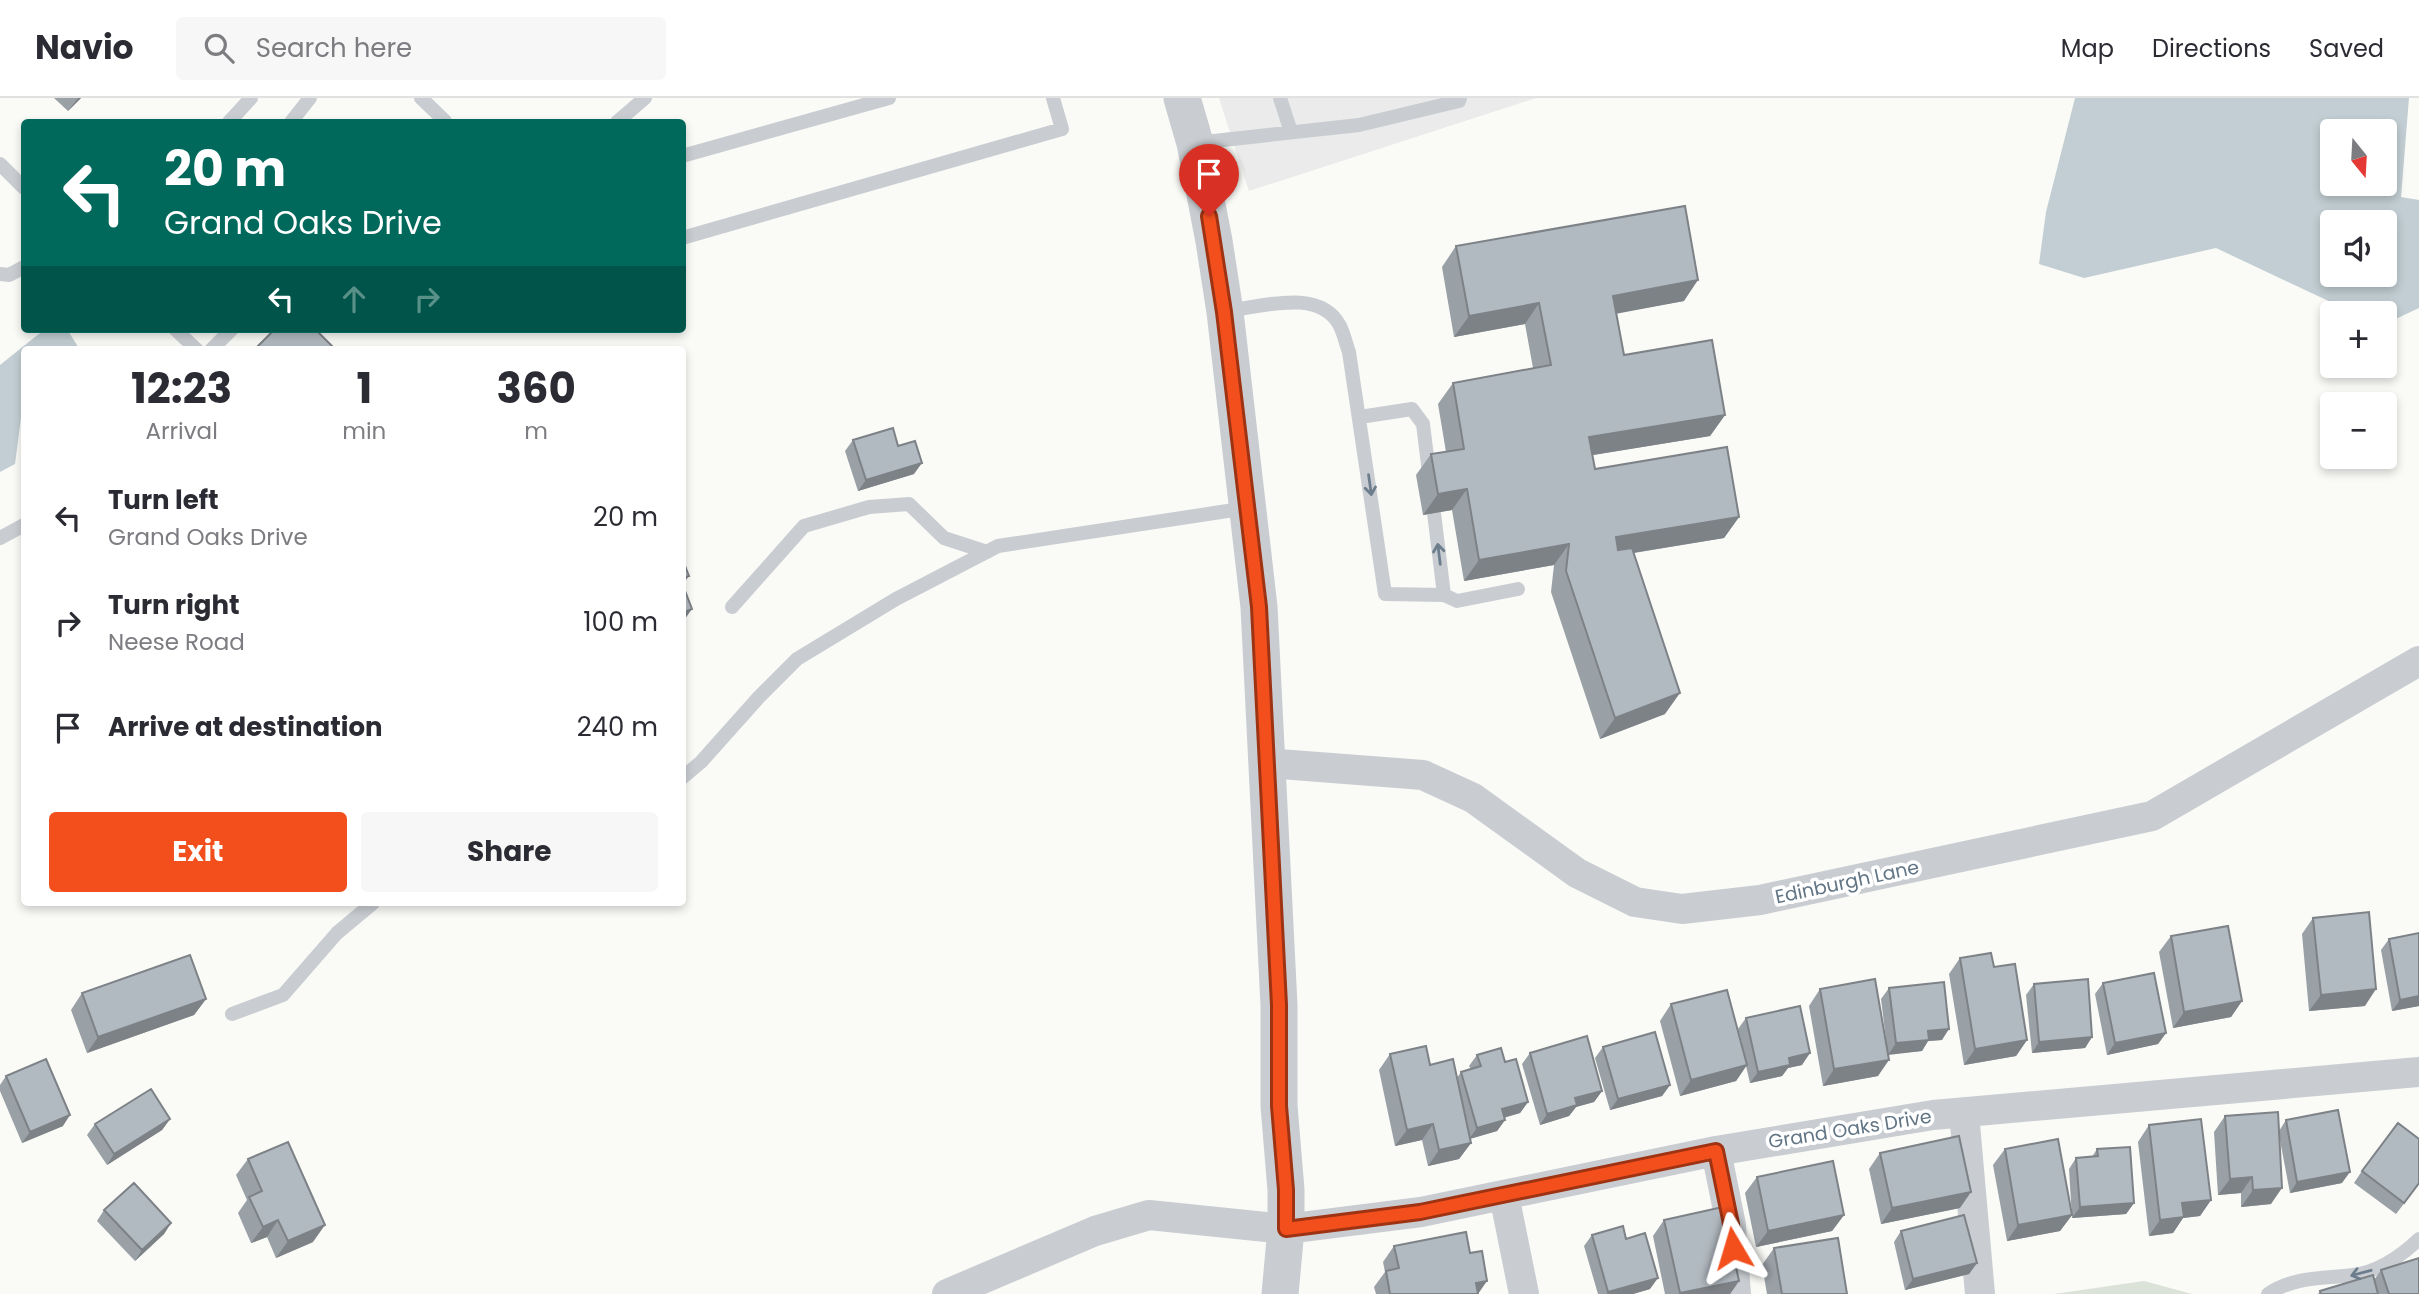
<!DOCTYPE html>
<meta charset="utf-8">
<style>
:root{--surface:#fff;--page:#f7f7f7;--text:#2b2b33;--muted:#7c7c81;--line:#e1e1e2;--accent:#f34f1d}
body{margin:0;font-family:Poppins,sans-serif;background:var(--page);color:var(--text);height:100vh;display:flex;flex-direction:column;font-size:26px;white-space:nowrap}
*{box-sizing:border-box;margin:0}
p{font-size:23px;color:var(--muted)}
.icon{flex:none;width:38px;height:38px;fill:none;stroke:currentColor;stroke-width:2;stroke-linecap:round;stroke-linejoin:round}
.map{position:relative;flex:1;overflow:hidden}
.drawer{position:absolute;left:21px;top:248px;width:665px;height:560px;display:flex;flex-direction:column;background:var(--surface);border-radius:7px;box-shadow:0 4px 10px #0003}
.drawer>*{flex:none}
.hud{position:absolute;left:21px;top:21px;width:665px;height:214px;border-radius:7px;box-shadow:0 4px 10px #0003;background:#00695c;color:#fff;overflow:hidden}
.needle{width:46px;rotate:162deg}
.buttons{position:absolute;left:2320px;top:21px;display:grid;gap:14px}
.buttons a{display:grid;place-items:center;width:77px;height:77px;border-radius:7px;background:var(--surface);box-shadow:0 4px 10px #0003;font-size:35px}
.pin{position:absolute;display:grid;place-items:center;width:60px;height:60px;color:#fff;margin:-72px -30px;border-radius:50% 50% 50% 0;rotate:-45deg;box-shadow:0 0 7px #0007}
.pin .icon{rotate:45deg}
.me{position:absolute;width:77px;margin:-38px;rotate:353deg;stroke-linejoin:round;filter:drop-shadow(0 0 5px #0008)}
.turn{display:flex;align-items:center;gap:24px;height:147px;padding:0 28px;font-size:32px}
.turn .icon{width:91px;height:91px;stroke-width:2.5}
.turn b{display:block;font-size:49px;line-height:60px}
.lanes{display:flex;align-items:center;height:66px;padding:0 28px;background:#0003;justify-content:center;gap:35px;direction:ltr}
.lanes .off{opacity:.35}
.eta{display:flex;justify-content:space-evenly;align-items:center;height:119px;text-align:center}
.eta b{font-size:42px;font-weight:700;line-height:49px}
.button{display:flex;gap:14px;margin-top:auto;padding:14px 28px}
.button a{flex:1;height:80px;border-radius:7px;background:var(--accent);color:#fff;font-size:28px;font-weight:700;line-height:80px;text-align:center}
.button a+a{background:var(--page);color:var(--text)}
ul{padding:0;list-style:none}
li{display:flex;align-items:center;gap:21px;height:105px;padding:0 28px}
li div{flex:1}
li b{display:block;font-size:26px}
li em{font-style:normal}
header{display:flex;align-items:center;gap:42px;box-sizing:border-box;height:98px;padding:0 35px;background:var(--surface);border-bottom:2px solid var(--line)}
header strong{font-size:33px}
nav{display:flex;gap:38px;margin-inline-start:auto;font-size:24px}
.search{width:490px;height:63px;background:var(--page);display:flex;align-items:center;gap:18px;box-sizing:border-box;padding:0 24px;border-radius:7px;color:var(--muted);font-size:26px}
.map>svg:first-child{display:block}
.built{fill:#eaebea}
.green{fill:#dbe2d7}
.water{fill:#c2ced3;fill-rule:evenodd}
.lines{fill:none;stroke-linecap:round;stroke-linejoin:round}
.service{stroke:#c9cdd1;stroke-width:14}
.minor{stroke:#c9cdd1;stroke-width:30}
.tertiary{stroke:#c9cdd1;stroke-width:37}
.wall{fill:#99a0a6}
.shaded-wall{fill:#7d8287}
.building{fill:#b2bac1;stroke:#7d8287;stroke-width:2}
.oneway{stroke:#6c7e8d}
.route-casing{stroke:#9e3313;stroke-width:18}
.route{stroke:#f34f1d;stroke-width:12}
.labels{text-anchor:middle;dominant-baseline:central;stroke-width:7;stroke-linejoin:round;paint-order:stroke}
.street-label{font-size:19px;fill:#627585;stroke:#fff}
</style>
<header>
<strong>Navio</strong>
<div class="search"><svg class="icon" aria-label="search" viewBox="0 0 24 24"><circle cx="10" cy="10" r="6"/><path d="M15 15l6 6"/></svg>Search here</div>
<nav><a>Map</a><a>Directions</a><a>Saved</a></nav>
</header>
<div class="map">
<svg width="2419" height="1196" viewBox="0 0 2419 1196">
<rect width="100%" height="100%" fill="#fafaf7"/>
<path class="built" d="M1219 0H1536L1249 93Z"/>
<path class="green" d="M2144 1183 2192 1196H2054Z"/>
<path class="water" d="M2075 0H2409L2401 99 2419 102V210L2385 226V215H2354L2216 150 2084 180 2039 166 2046 114ZM2333 33H2385V86H2333ZM2333 124H2385V177H2333Z
M45 231H67L80 252H24V309L22 312 15 366 0 374V267Z"/>
<g class="lines">
<path class="service" d="M421 0 445 23
M1280 0 1291 34
M229 24 251 0
M291 24 310 0
M617 24 645 0
M1196 45 1359 27 1459 3 1460 0
M682 58 889 0
M0 66 24 90
M682 140 1062 31 1053 0
M0 176 9 177 24 169
M1226 213C1261 209 1320 189 1340 228 1344 236 1346 246 1349 254L1385 496 1444 497 1457 503 1518 491
M175 231 197 252
M211 252 232 231
M1360 319 1412 311 1423 326 1429 375
M1434 415 1444 497
M0 440 24 427
M732 509 804 428 869 409 909 406 944 440 987 454
M682 680 701 664 759 599 797 561 896 501 998 448 1247 410
M232 916 283 897 337 835 373 805
M2268 1196C2295 1178 2323 1181 2353 1177 2377 1174 2401 1158 2419 1141"/>
<path class="minor" d="M1266 665 1423 677 1473 700 1577 775 1635 804 1682 811 1760 802 2152 718 2419 563
M1964 1015 1980 1196
M1716 1053 1731 1127 1736 1196
M1504 1097 1524 1196
M947 1196 1095 1133 1149 1117 1286 1131 1421 1114 1716 1053 1933 1017 2419 974"/>
<path class="tertiary" d="M1182 0 1195 45 1214 143 1225 214 1259 509 1279 907V1008L1286 1092V1131L1280 1196"/>
</g>
<path class="wall" d="M54 0H81L68 13Z
M1456 148 1684 203 1616 215 1624 257 1725 317 1710 338 1592 357 1595 371 1739 419 1724 440 1634 455 1665 616 1600 641 1551 494 1554 467 1464 483 1452 412 1423 417 1416 377 1431 356 1446 354 1438 306 1453 285 1533 270 1525 226 1454 239 1442 169Z
M853 342 898 348 914 376 858 393 845 353Z
M2313 820 2365 908 2309 913 2302 836Z
M2171 838 2242 903 2231 919 2173 930 2159 854Z
M2389 841 2419 908 2392 913 2381 852Z
M1960 860 1994 869 2027 942 2016 958 1964 967 1949 876Z
M2103 885 2166 935 2158 946 2107 957 2095 896Z
M2034 886 2092 939 2085 950 2032 955 2026 897Z
M1889 890 1942 942 1928 943 1922 953 1888 956 1878 978 1823 988 1809 908 1820 891 1887 950 1881 901Z
M82 895 206 901 194 917 87 955 71 912Z
M1671 906 1742 945 1738 931 1746 920 1802 967 1788 970 1782 978 1750 985 1746 968 1736 983 1680 998 1660 923Z
M1603 949 1670 987 1662 998 1610 1012 1595 960Z
M1530 955 1602 993 1594 1004 1576 1009 1569 1018 1540 1027 1522 966Z
M1390 956 1457 980 1461 974 1471 971 1469 968 1477 957 1505 964 1528 1004 1520 1015 1504 1020 1505 1022 1497 1033 1470 1041 1471 1045 1459 1061 1428 1068 1422 1042 1395 1048 1379 972Z
M6 978 63 1028 22 1045 0 993V987Z
M2225 1018 2279 1033 2286 1022 2342 1085 2290 1095 2279 1037 2271 1106 2241 1109V1095L2218 1097 2214 1034Z
M170 1021 162 1032 107 1067 87 1037 95 1026Z
M2149 1027 2211 1102 2200 1118 2183 1120 2173 1135 2149 1138 2138 1044Z
M2419 1041V1086L2396 1116 2354 1085 2362 1073Z
M2005 1051 2072 1117 2060 1133 2007 1143 1993 1067Z
M2097 1051 2134 1105 2126 1116 2072 1120 2069 1071 2076 1060 2092 1059Z
M1880 1055 1960 1110 1881 1126 1869 1071Z
M248 1061 313 1144 276 1160 267 1139 251 1145 238 1115 247 1102 236 1077Z
M1757 1079 1844 1117 1832 1133 1756 1149 1745 1095Z
M104 1112 171 1125 164 1136 135 1163 97 1123Z
M1664 1122 1739 1183 1730 1196H1665L1653 1138Z
M1901 1133 1977 1165 1969 1176 1905 1192 1894 1144Z
M1592 1137 1626 1141 1650 1191 1633 1196H1598L1584 1148Z
M1394 1148 1478 1196H1376L1374 1189 1385 1174 1383 1164Z
M1774 1150 1847 1196H1767L1762 1167Z
M2381 1172 2419 1196H2318L2320 1193 2374 1182Z"/>
<path class="shaded-wall" d="M78 0H81L68 13Z
M1698 182 1684 203 1599 219 1613 198Z
M1539 205 1525 226 1454 239 1469 218Z
M1725 317 1710 338 1575 360 1589 339Z
M922 365 914 376 858 393 866 382Z
M1467 391 1452 412 1423 417 1438 396Z
M1739 419 1724 440 1601 460 1616 439Z
M1569 446 1554 467 1464 483 1479 462Z
M689 478 682 487V480Z
M692 511 682 525V515Z
M1680 595 1665 616 1600 641 1615 620Z
M2376 891 2365 908 2309 913 2321 897Z
M2419 898V908L2392 913 2400 902Z
M206 901 194 917 87 955 98 939Z
M2242 903 2231 919 2173 930 2184 914Z
M1949 931 1942 942 1928 943 1922 953 1888 957 1896 945 1928 933Z
M2166 935 2158 946 2107 957 2115 945Z
M2092 939 2085 950 2032 955 2039 944Z
M2027 942 2016 958 1964 967 1975 951Z
M1810 955 1802 967 1788 970 1782 978 1750 985 1758 974 1789 960Z
M1889 962 1878 978 1823 988 1834 971Z
M1747 967 1736 983 1680 998 1691 982Z
M1670 987 1662 998 1610 1012 1618 1001Z
M1602 993 1594 1004 1576 1009 1569 1018 1540 1027 1547 1016 1575 1000Z
M1528 1004 1520 1015 1494 1022 1502 1011Z
M70 1017 63 1028 22 1045 30 1034Z
M170 1021 162 1032 107 1067 114 1056Z
M1505 1022 1497 1033 1469 1041 1477 1030Z
M1433 1026 1422 1042 1395 1048 1407 1032Z
M1471 1045 1459 1061 1428 1068 1439 1052Z
M2350 1074 2342 1085 2290 1095 2297 1084Z
M2252 1079 2241 1095 2218 1097 2230 1081Z
M2282 1090 2271 1106 2241 1109 2253 1092Z
M1971 1094 1960 1110 1881 1126 1892 1110Z
M2211 1102 2200 1118 2183 1120 2173 1135 2149 1138 2160 1122 2182 1105Z
M2134 1105 2126 1116 2072 1120 2080 1109Z
M1844 1117 1832 1133 1756 1149 1768 1133Z
M2072 1117 2060 1133 2007 1143 2018 1127Z
M278 1122 267 1139 251 1145 263 1129Z
M171 1125 164 1136 135 1163 142 1152Z
M325 1127 313 1144 276 1160 288 1143Z
M1977 1165 1969 1176 1905 1192 1913 1181Z
M1658 1180 1650 1191 1633 1196H1607L1608 1194Z
M1487 1183 1478 1196 1476 1185Z
M1739 1183 1730 1196H1679L1680 1195Z"/>
<path class="building" d="M1685 108 1698 182 1613 198 1624 257 1712 242 1725 317 1589 339 1595 371 1727 349 1739 419 1616 439 1618 452 1632 450 1680 595 1615 620 1566 473 1569 446 1479 462 1467 391 1438 396 1431 356 1464 351 1453 285 1551 267 1539 205 1469 218 1456 148Z
M275 231H315L336 252H254Z
M893 330 898 348 915 343 922 365 866 382 853 342Z
M682 460 689 478 682 480Z
M682 485 692 511 682 515Z
M2369 814 2376 891 2321 897 2313 820Z
M2228 828 2242 903 2184 914 2171 838Z
M2419 835V898L2400 902 2389 841Z
M1991 855 1994 869 2015 866 2027 942 1975 951 1960 860Z
M190 857 206 901 98 939 82 895Z
M2154 875 2166 935 2115 945 2103 885Z
M1875 881 1889 962 1834 971 1820 891Z
M2088 881 2092 939 2039 944 2034 886Z
M1944 884 1949 931 1928 933 1929 942 1896 945 1889 890Z
M1727 892 1747 967 1691 982 1671 906Z
M1800 908 1810 955 1789 960 1790 967 1758 974 1746 920Z
M1655 934 1670 987 1618 1001 1603 949Z
M1587 938 1602 993 1575 1000 1577 1007 1547 1016 1530 955Z
M1426 948 1430 967 1453 961 1471 1045 1439 1052 1433 1026 1407 1032 1390 956Z
M1501 950 1505 964 1516 961 1528 1004 1502 1011 1505 1022 1477 1030 1461 974 1481 968 1477 957Z
M46 961 70 1017 30 1034 6 978Z
M151 991 170 1021 114 1056 95 1026Z
M2338 1012 2350 1074 2297 1084 2286 1022Z
M2278 1014 2282 1090 2253 1092 2252 1079 2230 1081 2225 1018Z
M2201 1021 2211 1102 2182 1105 2184 1119 2160 1122 2149 1027Z
M2398 1025 2419 1041V1085L2404 1105 2362 1073Z
M1959 1038 1971 1094 1892 1110 1880 1055Z
M2058 1041 2072 1117 2018 1127 2005 1051Z
M288 1044 325 1127 288 1143 278 1122 263 1129 249 1099 262 1093 248 1061Z
M2130 1049 2134 1105 2080 1109 2076 1060 2098 1058 2097 1051Z
M1833 1063 1844 1117 1768 1133 1757 1079Z
M134 1085 171 1125 142 1152 104 1112Z
M1723 1109 1739 1183 1680 1195 1664 1122Z
M1964 1117 1977 1165 1913 1181 1901 1133Z
M1623 1128 1626 1141 1645 1135 1658 1180 1608 1194 1592 1137Z
M1466 1134 1470 1155 1482 1153 1487 1183 1476 1185 1478 1196H1390L1386 1173 1399 1170 1394 1148Z
M1838 1140 1847 1196H1782L1774 1150Z
M2419 1160V1196H2389L2381 1172Z
M2373 1177 2378 1196H2321L2320 1193Z"/>
<defs><path id="oneway-shaft" d="M-6 0H5M1.5-3L5.5 0L1.5 3" fill="none" stroke-width="1.6" stroke-linecap="round" stroke-linejoin="round" transform="scale(1.75)"/></defs>
<g class="oneway">
<use href="#oneway-shaft" transform="translate(1370 387) rotate(82)"/>
<use href="#oneway-shaft" transform="translate(1439 456) rotate(-97)"/>
<use href="#oneway-shaft" transform="translate(2361 1175) rotate(165)"/>
</g>
<g class="lines">
<g class="route-casing">
<path id="route" d="M1209 118 1224 214 1259 509 1279 907V1008L1286 1092V1131L1420 1114 1716 1053 1731 1126 1733 1150"/>
</g>
<use href="#route" class="route"/>
</g>
<g class="labels">
<g class="street-label">
<text transform="translate(1847 784) rotate(-12)">Edinburgh Lane</text>
<text transform="translate(1850 1031) rotate(-9)">Grand Oaks Drive</text>
</g>
</g>
</svg>
<div class="buttons">
<a><svg class="needle" viewBox="-14 -14 28 28"><path d="M0-13l5 13h-10z" fill="#e53935"/><path d="M0 13l5-13h-10z" fill="#7c7c81"/></svg></a>
<a><svg class="icon" aria-label="sound" viewBox="0 0 24 24"><path d="M4 9h4l5-4v14l-5-4H4zM17 9q2 3 0 6"/></svg></a>
<a>+</a>
<a>−</a>
</div>
<div class="pin" style="left:1209px;top:118px;background:#d93025"><svg class="icon" aria-label="arrive" viewBox="0 0 24 24"><path d="M6 21V4h12l-3 4 3 4H6"/></svg></div>
<svg class="me" style="left:1733px;top:1150px" viewBox="-20 -20 40 40"><path d="M0-17L14 15 0 8-14 15z" fill="#f34f1d" stroke="#fff" stroke-width="4"/></svg>
<div class="hud">
<div class="turn"><svg class="icon" aria-label="left" viewBox="0 0 24 24"><path d="M17 20v-9H6M10 6l-5 5 5 5"/></svg><div><b>20 m</b>Grand Oaks Drive</div></div>
<div class="lanes"><svg class="icon" aria-label="left" viewBox="0 0 24 24"><path d="M17 20v-9H6M10 6l-5 5 5 5"/></svg><svg class="icon off" aria-label="ahead" viewBox="0 0 24 24"><path d="M12 20V5M6 11l6-6 6 6"/></svg><svg class="icon off" aria-label="right" viewBox="0 0 24 24"><path d="M7 20v-9h11M14 6l5 5-5 5"/></svg></div>
</div>
<section class="drawer">
<div class="eta">
<div><b>12:23</b><p>Arrival</p></div>
<div><b>1</b><p>min</p></div>
<div><b>360</b><p>m</p></div>
</div>
<ul>
<li><svg class="icon" aria-label="left" viewBox="0 0 24 24"><path d="M17 20v-9H6M10 6l-5 5 5 5"/></svg><div><b>Turn left</b><p>Grand Oaks Drive</p></div><em>20 m</em></li>
<li><svg class="icon" aria-label="right" viewBox="0 0 24 24"><path d="M7 20v-9h11M14 6l5 5-5 5"/></svg><div><b>Turn right</b><p>Neese Road</p></div><em>100 m</em></li>
<li><svg class="icon" aria-label="arrive" viewBox="0 0 24 24"><path d="M6 21V4h12l-3 4 3 4H6"/></svg><div><b>Arrive at destination</b></div><em>240 m</em></li>
</ul>
<div class="button"><a>Exit</a><a>Share</a></div>
</section>
</div>
